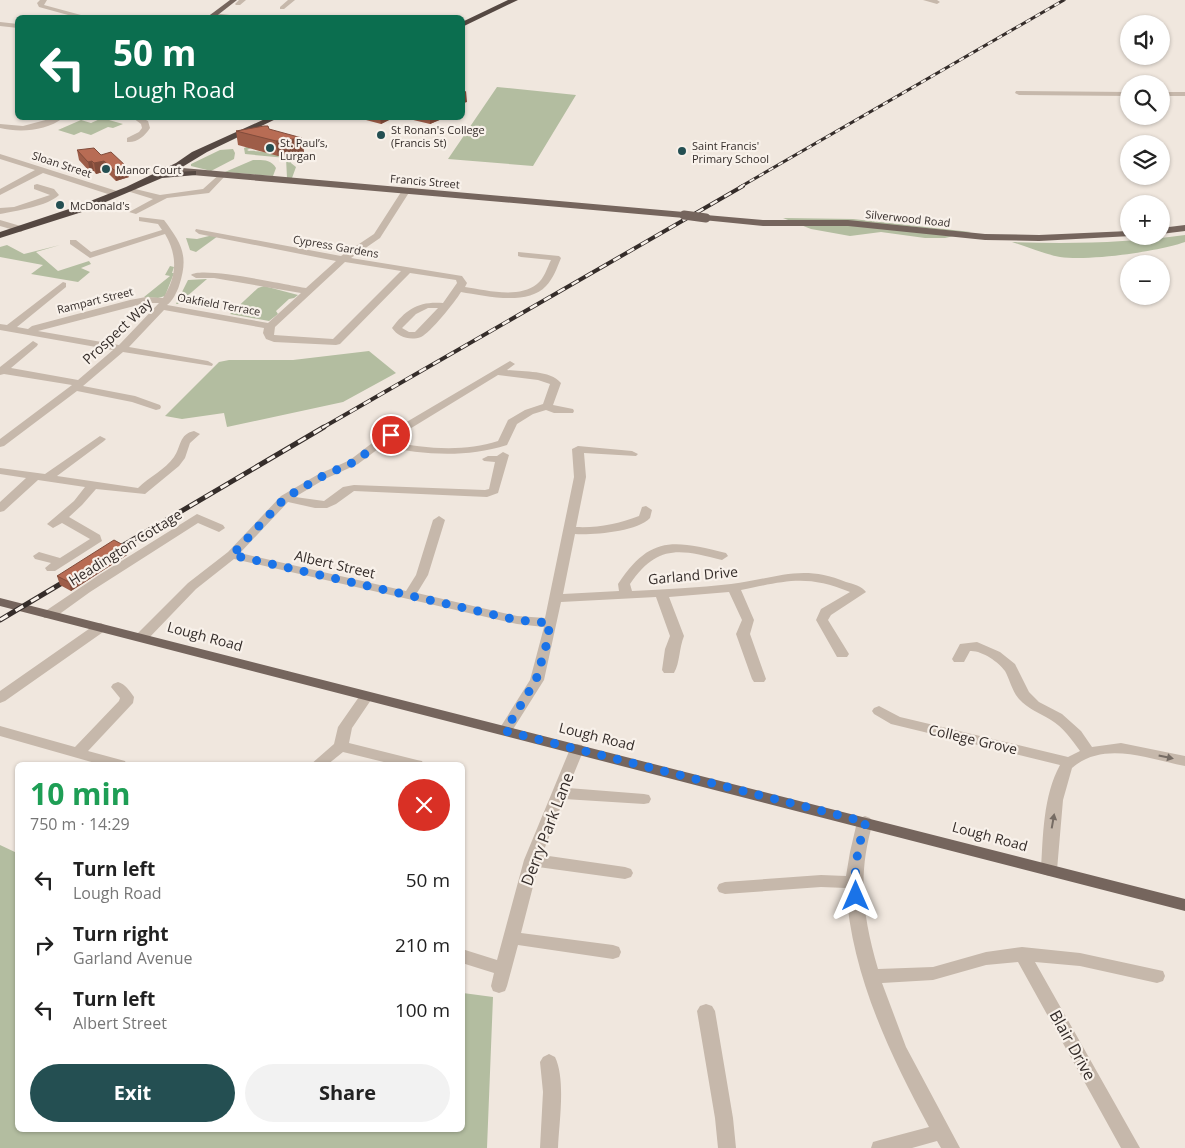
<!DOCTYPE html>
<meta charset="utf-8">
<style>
:root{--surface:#fff;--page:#f2f2f2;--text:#222;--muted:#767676;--accent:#244f52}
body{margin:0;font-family:"Open Sans",sans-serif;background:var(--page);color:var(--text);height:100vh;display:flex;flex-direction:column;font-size:19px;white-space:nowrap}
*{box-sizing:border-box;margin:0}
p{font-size:16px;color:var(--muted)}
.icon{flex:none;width:28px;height:28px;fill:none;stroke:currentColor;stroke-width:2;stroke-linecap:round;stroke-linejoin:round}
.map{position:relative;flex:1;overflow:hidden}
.details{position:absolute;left:15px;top:762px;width:450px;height:370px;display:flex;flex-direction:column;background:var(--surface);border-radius:8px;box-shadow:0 1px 4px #0004}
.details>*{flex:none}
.guide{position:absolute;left:15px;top:15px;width:450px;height:105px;border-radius:8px;box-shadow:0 1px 4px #0004;background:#0b6e4f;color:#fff;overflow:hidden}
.buttons{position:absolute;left:1120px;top:15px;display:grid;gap:10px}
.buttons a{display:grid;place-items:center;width:50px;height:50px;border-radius:50%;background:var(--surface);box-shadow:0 1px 4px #0004;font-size:25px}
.pin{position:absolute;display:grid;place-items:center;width:42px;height:42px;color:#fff;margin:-21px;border:2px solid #fff;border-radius:50%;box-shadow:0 1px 5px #0007}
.me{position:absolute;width:55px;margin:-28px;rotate:0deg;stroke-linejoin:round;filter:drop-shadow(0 0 4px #0008)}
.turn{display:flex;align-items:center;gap:18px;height:105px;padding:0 15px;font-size:22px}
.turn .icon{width:65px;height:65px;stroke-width:2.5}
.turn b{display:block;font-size:35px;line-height:42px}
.round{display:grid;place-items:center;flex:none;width:52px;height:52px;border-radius:26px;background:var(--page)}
.summary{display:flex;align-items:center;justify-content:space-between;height:85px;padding:0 15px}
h1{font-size:30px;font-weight:700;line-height:38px;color:#1e9e55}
.action{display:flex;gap:10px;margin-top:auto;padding:10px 15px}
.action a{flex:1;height:58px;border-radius:30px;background:var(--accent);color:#fff;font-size:20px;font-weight:700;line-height:58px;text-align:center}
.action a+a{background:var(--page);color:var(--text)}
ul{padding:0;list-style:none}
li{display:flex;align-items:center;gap:15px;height:65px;padding:0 15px}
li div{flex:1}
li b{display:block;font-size:19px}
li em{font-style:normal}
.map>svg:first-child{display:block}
.green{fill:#b3bda0}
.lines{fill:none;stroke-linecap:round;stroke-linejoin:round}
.minor{fill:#c6b8ab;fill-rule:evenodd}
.major{fill:#75655d;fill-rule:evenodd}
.highway{fill:#554842;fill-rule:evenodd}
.rail-far2-casing{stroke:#352d2a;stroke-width:3}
.rail-far1-casing{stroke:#352d2a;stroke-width:4}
.rail-casing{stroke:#352d2a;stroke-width:5}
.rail-far2{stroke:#f8f1ea;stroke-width:2;stroke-dasharray:5.5;stroke-linecap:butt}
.rail-far1{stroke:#f8f1ea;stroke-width:2.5;stroke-dasharray:8;stroke-linecap:butt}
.rail{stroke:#f8f1ea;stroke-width:3;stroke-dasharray:9;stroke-linecap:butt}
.major-bridge{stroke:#75655d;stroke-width:9}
.wall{fill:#9e5d48}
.shaded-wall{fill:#814c3b}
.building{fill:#b86c54;stroke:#814c3b}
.oneway{fill:#766c64}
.route{stroke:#1a73e8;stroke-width:9;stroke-dasharray:0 16.2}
.poi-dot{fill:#244f52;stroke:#f8f1ea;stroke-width:2}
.labels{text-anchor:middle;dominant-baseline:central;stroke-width:4.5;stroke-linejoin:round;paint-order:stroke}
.far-poi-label{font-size:11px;fill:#352d2a;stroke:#f8f1ea;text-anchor:start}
.far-street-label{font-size:11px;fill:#352d2a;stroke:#f8f1ea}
.street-label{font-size:14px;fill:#352d2a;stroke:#f8f1ea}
.near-street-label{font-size:16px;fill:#352d2a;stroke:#f8f1ea}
</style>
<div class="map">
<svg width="1185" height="1148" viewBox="0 0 1185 1148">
<rect width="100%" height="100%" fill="#f0e7de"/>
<path class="green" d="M497 87 576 95 533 166 448 159Z
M102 118 123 124 113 128 108 127 91 135 81 132 74 135 58 130 81 120 91 123Z
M249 146 251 148 247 150 249 151C256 150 285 155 292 157L291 163 296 167 292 178H287L286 158 245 154 244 148Z
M233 149 235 153 234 159 211 171 191 166V164L220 150Z
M253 160C262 160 271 159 276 168L273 176 225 172Z
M783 218 853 219 971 232 945 238H925L881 232 850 236 811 229Z
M1185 235V242C1156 252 1090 261 1060 257 1044 254 1027 247 1012 242 1070 244 1127 243 1185 235Z
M209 236H218L196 252 190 250 186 238 197 239Z
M7 245 24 254 60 245 36 252 58 271 89 261 91 264 81 268 90 272 78 282 31 274 43 265 0 257V247Z
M170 266 174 267 172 273H174L165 296 158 298 144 297 170 276 165 275Z
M207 279 178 304H176L188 280Z
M264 286 298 295 294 298 289 299 276 311 278 314 269 321 230 314 258 288Z
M369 351 396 373 343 402 227 427 224 413 182 419 165 416 219 362 229 360H293Z
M0 845 17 853 18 1130H462L463 993 493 997 487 1148H0Z"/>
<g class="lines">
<path class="minor" d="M40 0H47L44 5 92 18H79L39 7 37 3Z
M239 0H246L240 5H236L235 4Z
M288 0H295L284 9H280V7Z
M923 0H937L940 2 937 4Z
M213 13 238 16 241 18 211 16 210 15Z
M0 22 18 24V28L0 26Z
M1016 91 1129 92V96L1019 95 1015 93Z
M1161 92H1185V96H1161Z
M53 118H63C46 131 20 133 0 128V124L23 126Z
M133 118H142L148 121 150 128C145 136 137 143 127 142V138L139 132 142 128 141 124Z
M0 154 120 192 121 194 114 196 43 173 0 195V189L35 170 0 159Z
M222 172 226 175 209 193 167 198 136 214 129 212 153 199 127 191V187L160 195 203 189Z
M37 184 54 189 59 195C48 206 16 211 0 214V208L14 207 50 195 34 189V185Z
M406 188 410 191 380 238 351 258 462 276 467 283 465 287C486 290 518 299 537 284 544 279 547 268 551 260L521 257 518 256V252L559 256 561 258C557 268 553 279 546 286 528 306 485 296 461 292 455 302 430 333 421 337 410 341 398 337 392 328 406 309 419 301 443 303L457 283 456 280 410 273 340 344 336 345 274 342 266 339 263 333 264 328 164 310 129 347 208 361 213 364 212 366 123 352 83 386 135 396 160 405 161 407 160 409 156 410 132 402 77 391 4 446 0 447V439L72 385 4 374 0 375V367L33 341 38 344 37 346 11 368 78 380 113 350 0 330V324L7 325 63 282 66 283V287L17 327 28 329 32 326 130 300 146 297 163 298C177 277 178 256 165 234L90 258 70 244V240H76L91 252 162 230 158 224 139 221V217L164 220C182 244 189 256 179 286 177 292 172 302 167 305L268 323 301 293 214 278H196L191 275C202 266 287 285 306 288L336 261 199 234 195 231 196 229 341 256 374 234 403 189ZM345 262 401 271 333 339 274 335 275 327ZM146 303H159L119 345 38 331ZM428 308H438L415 332H409L402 328 416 314Z
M0 220 24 227 25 229 21 232 0 226Z
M510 361 515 364 507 370C523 372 550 370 561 383L553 405 573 409 574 411 573 413H554L546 410 533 414 517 424 507 445C465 458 424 455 382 446L358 464 325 479 295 497 324 501 343 487 354 485 485 490 489 489 495 462 484 461 482 459 488 456H497L503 452 509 455 498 493 487 497 354 491 336 504 327 508H315L288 502 240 553 406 591 416 575 433 520 439 516 445 520 428 575 417 593 517 616 545 618 574 477 572 449 578 446 632 451 638 454 636 456 584 453 586 477 576 527C598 528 618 524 639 516L642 507 646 506 652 510 650 518C637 532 593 535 575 534L563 594 619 591 618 584C650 535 674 540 726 553L728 556 722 560C680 549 657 544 630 584L632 591C665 589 698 588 731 584 775 579 801 563 846 582 853 584 862 586 866 592L831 615 828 620 849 654 847 657H837L816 620 821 609 850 592C806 574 786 581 741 590L754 620 750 634 766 679 764 682H754L752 679 736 634 742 620 729 592 669 597 684 636C679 648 680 663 674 673H664L662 670 665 649 670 636 656 597 561 602 544 680 510 734H500L498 731 530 680 544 627 517 624 234 559 196 589 147 640H137L135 637 137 634 188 583 228 552 281 496 317 475 350 460 376 440ZM498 375 538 380 550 384 543 404 525 410 508 420 498 441C464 452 425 449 390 441Z
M194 431 200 434 190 443 185 458 179 466 145 494 96 489 82 505 69 517 100 535 102 541 55 571H47L45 568 51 563 35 559 33 556 39 552 60 558 90 539 62 523 53 528 47 524 74 501 85 487 38 480 4 511 0 512V502L26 478 0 474V468L45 474 100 436 106 439 104 441 57 476 138 488C149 477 165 470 174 457 181 447 179 434 194 431Z
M197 514 223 525 225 528 219 532 198 523 90 592 54 618H44L43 615 44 612 99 575Z
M101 623 108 627 106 630 5 701 0 703V691L96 624Z
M977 642 1000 652 1015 664 1029 692 1039 702 1062 714 1081 731 1092 747 1121 743 1185 756V766C1149 759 1104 740 1072 768L1063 800 1057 870 1055 874 1049 876 1043 874 1041 870C1043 836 1043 796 1060 765L891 724 874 714 872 711 874 708 879 706 900 717 1068 757 1080 751C1072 740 1063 727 1051 720 1040 713 1028 709 1019 699 1012 691 1010 680 1005 671 999 662 981 650 970 651L964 662H954L952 659 960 644Z
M118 682C125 684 130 691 134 697L133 703 88 751 125 761 127 765H102L0 736V726L75 747 119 701 120 698 111 687 113 684Z
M366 692 371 694 373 697 352 728 349 743 417 760 422 761 424 765H396L343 752 327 765H310L334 744 338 727 361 694Z
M577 744 582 745 584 749 568 788 644 794 649 795 651 799 649 803 644 804 564 799 542 855 625 867 631 869 633 873 631 877 625 879 538 867 521 933 613 945 619 947 621 952 619 957 613 959 518 945 507 986 505 991 499 993 493 991 491 986 494 973 462 963V949L497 960 524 860 570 749 572 745Z
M865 816 870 818 873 822C857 875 863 917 878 969L933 967 986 952 1022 947 1080 953 1163 971 1165 976 1163 981 1157 983 1080 966 1035 962 1140 1148H1121L1018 962 986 965 933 980 882 983 906 1047 960 1148H941L937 1141 912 1148H871L873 1142 880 1140 929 1127C889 1053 851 973 846 888L821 887 725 894 719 892 717 888 719 884 725 882 821 875 846 876 850 852 857 822 860 818Z
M706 1004 712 1006 715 1011 733 1118 736 1148H718L715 1118 697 1011 700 1006Z
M549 1054 555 1057C566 1080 559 1122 558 1148H540L543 1092 540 1062 543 1057Z"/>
<path class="major" d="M230 0H237L214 18H206Z
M160 166 684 212 688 215 684 218 192 175 160 170Z
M706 215 763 220H848L985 234 1039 235 1129 231V236H1131L1039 241 985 240 848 226H763L703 220V216Z
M1185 225V231L1161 234V228Z
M0 598 1185 899V911L0 606Z"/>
<path class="highway" d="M508 0H518L462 27V22Z
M267 118H278L207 152 174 172 196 171V175L162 178 82 212 0 238V232L75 207 126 187 176 163 192 152Z"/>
<g class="rail-far2-casing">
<path id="rail-far2" d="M740 187 1064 0"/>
</g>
<g class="rail-far1-casing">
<path id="rail-far1" d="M322 428 743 186"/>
</g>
<g class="rail-casing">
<path id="rail" d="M112 552 324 427
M0 620 72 577"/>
</g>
<use href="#rail-far2" class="rail-far2"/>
<use href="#rail-far1" class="rail-far1"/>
<use href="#rail" class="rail"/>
<path class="major-bridge" d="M684 215 706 218"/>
</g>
<path class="wall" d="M366 118H393L381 124 366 120Z
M405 118H444L430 124Z
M236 131 302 138 304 153 278 156 238 145Z
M77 150 101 155 129 177 116 181 106 171 96 174 94 171 90 172 79 160Z
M127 555 71 591 60 585 57 576Z"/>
<path class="shaded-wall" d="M466 91 467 102 464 103V108L462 109V93Z
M380 118H393L381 124Z
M430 118H444L430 124Z
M302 138 304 153 278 156 276 141Z
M92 161 94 171 90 172 88 162Z
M104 161 106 171 96 174 94 163Z
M127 167 129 177 116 181 114 170Z
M125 546 127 555 71 591 69 582Z"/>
<path class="building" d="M264 126H268L269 129 302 138 276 141 236 131Z
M94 148 101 155 111 152 127 167 114 170 104 161 94 163 92 161 88 162 77 150Z
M114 540 125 546 69 582 57 576Z"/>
<defs><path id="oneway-solid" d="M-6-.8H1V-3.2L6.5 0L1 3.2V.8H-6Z" transform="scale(1.25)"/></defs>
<g class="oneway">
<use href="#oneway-solid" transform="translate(1166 757) rotate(12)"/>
<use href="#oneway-solid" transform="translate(1053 821) rotate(-80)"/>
</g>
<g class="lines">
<path class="route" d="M391 435 354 462 321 477 285 498 232 555 517 620 550 623 546 646 536 680 505 731 866 822C858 845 853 872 856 896"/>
</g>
<g class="poi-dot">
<circle cx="381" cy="135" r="5"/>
<circle cx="270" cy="148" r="5"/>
<circle cx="682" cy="151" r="5"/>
<circle cx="106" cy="169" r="5"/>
<circle cx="60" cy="205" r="5"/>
</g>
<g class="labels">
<g class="far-poi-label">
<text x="391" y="129">St Ronan's College<tspan x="391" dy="13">(Francis St)</tspan></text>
<text x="280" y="142">St. Paul’s,<tspan x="280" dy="13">Lurgan</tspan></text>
<text x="692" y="145">Saint Francis'<tspan x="692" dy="13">Primary School</tspan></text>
<text x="116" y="169">Manor Court</text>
<text x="70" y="205">McDonald's</text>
</g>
<g class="far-street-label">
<text transform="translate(62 164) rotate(18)">Sloan Street</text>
<text transform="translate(425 181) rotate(5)">Francis Street</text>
<text transform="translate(908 218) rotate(6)">Silverwood Road</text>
<text transform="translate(336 246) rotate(10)">Cypress Gardens</text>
<text transform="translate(95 300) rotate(-14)">Rampart Street</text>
<text transform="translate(219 304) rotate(10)">Oakfield Terrace</text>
</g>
<g class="street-label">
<text transform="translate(117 331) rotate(-43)">Prospect Way</text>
<text transform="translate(125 547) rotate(-32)">Headington Cottage</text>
<text transform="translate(335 564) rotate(13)">Albert Street</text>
<text transform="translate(693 575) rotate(-5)">Garland Drive</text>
<text transform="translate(205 636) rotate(15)">Lough Road</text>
<text transform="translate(597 736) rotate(14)">Lough Road</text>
<text transform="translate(973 739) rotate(13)">College Grove</text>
<text transform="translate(990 836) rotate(15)">Lough Road</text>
</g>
<g class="near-street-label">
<text transform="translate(547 829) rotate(-69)">Derry Park Lane</text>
<text transform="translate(1073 1045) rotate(61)">Blair Drive</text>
</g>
</g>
</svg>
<div class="buttons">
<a><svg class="icon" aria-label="sound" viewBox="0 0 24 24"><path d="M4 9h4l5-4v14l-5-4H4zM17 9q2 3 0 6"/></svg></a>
<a><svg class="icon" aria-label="search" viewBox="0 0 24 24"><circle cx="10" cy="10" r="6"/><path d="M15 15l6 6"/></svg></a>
<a><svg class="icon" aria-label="layers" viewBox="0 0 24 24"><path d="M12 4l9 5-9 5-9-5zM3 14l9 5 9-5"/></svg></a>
<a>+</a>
<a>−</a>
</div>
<div class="pin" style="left:391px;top:435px;background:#d93025"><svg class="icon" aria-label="arrive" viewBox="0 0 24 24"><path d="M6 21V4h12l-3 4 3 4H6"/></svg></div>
<svg class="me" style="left:856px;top:896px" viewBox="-20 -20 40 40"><path d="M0-17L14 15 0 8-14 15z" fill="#1a73e8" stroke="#fff" stroke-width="4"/></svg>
<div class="guide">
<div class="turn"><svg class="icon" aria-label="left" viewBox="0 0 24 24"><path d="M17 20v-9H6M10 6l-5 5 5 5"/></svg><div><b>50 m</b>Lough Road</div></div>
</div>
<section class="details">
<div class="summary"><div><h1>10 min</h1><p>750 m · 14:29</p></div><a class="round" style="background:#d93025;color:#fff"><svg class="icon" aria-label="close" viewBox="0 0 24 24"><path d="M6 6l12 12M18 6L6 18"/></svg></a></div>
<ul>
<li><svg class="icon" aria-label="left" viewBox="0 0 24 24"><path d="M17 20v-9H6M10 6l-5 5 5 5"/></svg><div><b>Turn left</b><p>Lough Road</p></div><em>50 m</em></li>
<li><svg class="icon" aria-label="right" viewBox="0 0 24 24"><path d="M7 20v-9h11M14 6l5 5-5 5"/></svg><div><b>Turn right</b><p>Garland Avenue</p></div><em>210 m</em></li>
<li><svg class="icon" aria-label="left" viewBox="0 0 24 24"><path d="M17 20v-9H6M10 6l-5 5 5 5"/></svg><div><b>Turn left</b><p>Albert Street</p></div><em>100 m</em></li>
</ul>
<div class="action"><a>Exit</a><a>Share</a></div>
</section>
</div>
